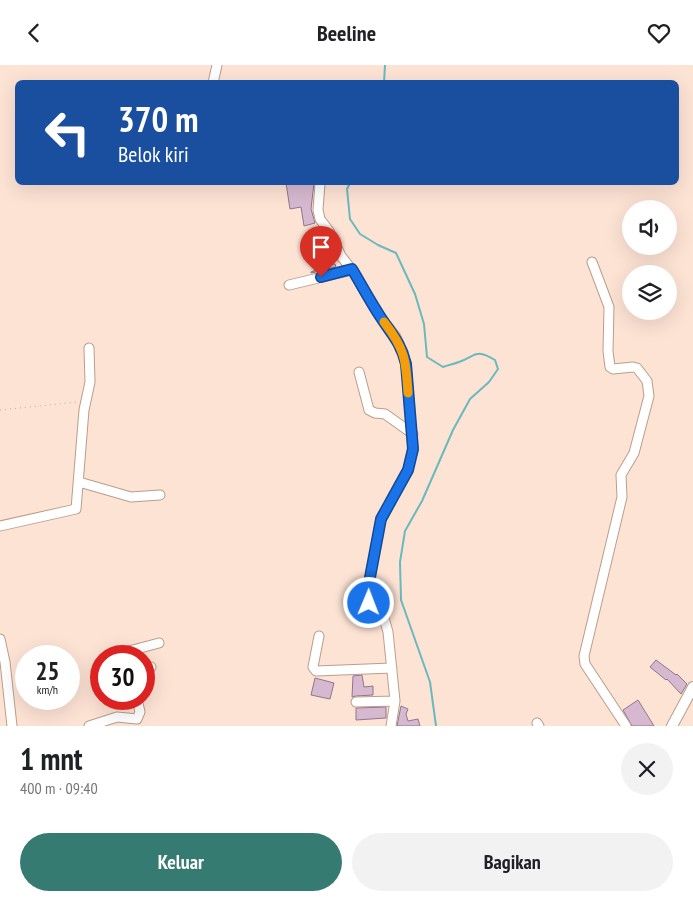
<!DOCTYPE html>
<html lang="id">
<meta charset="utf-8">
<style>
:root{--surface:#fff;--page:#f2f2f2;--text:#202124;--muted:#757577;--accent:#367b71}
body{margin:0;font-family:"PT Sans Narrow",sans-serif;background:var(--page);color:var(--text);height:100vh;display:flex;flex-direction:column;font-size:19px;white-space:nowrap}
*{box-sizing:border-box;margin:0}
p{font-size:16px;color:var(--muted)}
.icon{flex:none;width:28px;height:28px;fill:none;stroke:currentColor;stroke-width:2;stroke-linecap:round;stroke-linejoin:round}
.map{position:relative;height:661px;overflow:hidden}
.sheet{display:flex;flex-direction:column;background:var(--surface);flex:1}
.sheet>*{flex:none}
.guide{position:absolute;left:15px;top:15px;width:664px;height:105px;border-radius:8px;box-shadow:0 5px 20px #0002;background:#1a4fa0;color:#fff;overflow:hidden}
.fabs{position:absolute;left:622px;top:135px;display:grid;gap:10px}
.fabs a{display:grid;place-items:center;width:55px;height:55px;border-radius:50%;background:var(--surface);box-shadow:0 5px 20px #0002;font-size:25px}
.speed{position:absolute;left:15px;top:580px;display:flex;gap:10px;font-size:25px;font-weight:700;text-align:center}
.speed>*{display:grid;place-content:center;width:65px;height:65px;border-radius:50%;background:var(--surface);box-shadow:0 5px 20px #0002;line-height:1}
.speed small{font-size:12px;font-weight:400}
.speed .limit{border:8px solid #d22;background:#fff;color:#111}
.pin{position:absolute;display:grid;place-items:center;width:42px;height:42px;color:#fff;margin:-51px -21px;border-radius:50% 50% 50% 0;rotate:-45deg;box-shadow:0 0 5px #0007}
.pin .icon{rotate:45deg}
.me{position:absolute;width:55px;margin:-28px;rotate:1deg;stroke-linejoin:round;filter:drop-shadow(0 0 4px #0008)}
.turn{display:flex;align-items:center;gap:18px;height:105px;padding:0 20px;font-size:22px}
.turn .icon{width:65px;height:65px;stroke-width:2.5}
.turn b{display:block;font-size:35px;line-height:42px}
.round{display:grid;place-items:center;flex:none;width:52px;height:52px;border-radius:26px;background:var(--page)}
.head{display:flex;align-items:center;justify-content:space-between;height:85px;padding:0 20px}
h1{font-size:30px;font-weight:800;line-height:38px}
.button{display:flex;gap:10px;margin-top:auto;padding:10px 20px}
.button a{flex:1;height:58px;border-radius:30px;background:var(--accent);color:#fff;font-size:20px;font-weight:800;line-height:58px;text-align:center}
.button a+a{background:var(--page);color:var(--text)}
header{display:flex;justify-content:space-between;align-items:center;height:65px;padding:0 20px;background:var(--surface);font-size:22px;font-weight:800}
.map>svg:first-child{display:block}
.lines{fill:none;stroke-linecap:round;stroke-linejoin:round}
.stream{stroke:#69b9bf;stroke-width:2}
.building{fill:#d6b9d0;stroke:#90768b}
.minor-casing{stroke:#bc9d8b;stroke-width:11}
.major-casing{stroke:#bc9d8b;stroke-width:12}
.path{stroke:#bca79a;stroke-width:1;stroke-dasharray:1 4;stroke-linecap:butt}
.minor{stroke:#fff;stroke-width:9}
.major{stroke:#fff;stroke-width:10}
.route-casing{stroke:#114b97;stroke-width:12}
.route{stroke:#1a73e8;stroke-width:9}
.slow{stroke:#f59e0b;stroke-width:9}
</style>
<header><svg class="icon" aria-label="back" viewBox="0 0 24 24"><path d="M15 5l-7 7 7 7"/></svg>Beeline<svg class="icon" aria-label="heart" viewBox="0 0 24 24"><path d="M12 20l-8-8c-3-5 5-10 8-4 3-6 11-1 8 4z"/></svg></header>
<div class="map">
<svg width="693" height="661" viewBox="0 0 693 661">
<rect width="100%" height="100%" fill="#fde3d4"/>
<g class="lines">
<path class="stream" d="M384 18 385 0
M350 118 347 124 350 154 360 169 378 180 396 188 415 229 424 259 427 292 443 302C448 300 454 299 459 297 476 291 475 283 495 295L498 304 489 317 470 334 453 365 422 436 405 466 400 497 401 535 430 617 436 661"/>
</g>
<path class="building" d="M286 118H314L311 144 315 158 304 161 301 142 290 144Z
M335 199 336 202 311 208V207L321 203 320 201Z
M656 595 676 610 677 609 687 619 681 629 667 614 666 615 650 602Z
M362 610 364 622 373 621V630L356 631 352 632 353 611Z
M315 613 334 618 330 634 311 630Z
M638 635 654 661H632L623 645Z
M401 641 408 644 406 649 408 656 418 654 420 661H397Z
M386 642V653L356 655V643Z"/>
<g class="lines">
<g class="minor-casing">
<path id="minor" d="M213 18 217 0
M320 118 318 145 320 154 329 166 341 191 352 205 378 249 396 272 403 287 406 299 413 384 408 405 381 454 367 528 369 538 384 553 388 567 395 636 391 661
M592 197 609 242 608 286 610 302 613 304 633 302 637 303 647 316 649 331 634 388 621 410 622 432 584 591 585 599 626 661
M289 220 352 205
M359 307 369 345 375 348 385 349 413 369
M79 417 131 432 160 430
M0 461 76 444 84 345 90 317 89 283
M319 571 313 602 316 606 392 603
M0 574 5 597 12 661
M128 591 129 586 159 578
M144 604 151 602
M356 637 395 636
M537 658 539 661
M89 661 117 652 137 654 140 647 137 634"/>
</g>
<g class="major-casing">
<path id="major" d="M672 661 693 622"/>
</g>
<path class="path" d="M0 345 77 337"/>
<use href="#minor" class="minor"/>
<use href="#major" class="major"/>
</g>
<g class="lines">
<g class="route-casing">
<path id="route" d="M321 212 352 204C361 219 369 234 378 248 390 268 400 275 406 299L413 384 408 405 381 454 368 523 367 533 369 538"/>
</g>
<use href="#route" class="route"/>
<path class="slow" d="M384 257C405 284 406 295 408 328"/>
</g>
</svg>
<div class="fabs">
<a><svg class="icon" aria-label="sound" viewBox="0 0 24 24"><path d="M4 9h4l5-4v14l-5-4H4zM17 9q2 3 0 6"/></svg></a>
<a><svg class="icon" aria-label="layers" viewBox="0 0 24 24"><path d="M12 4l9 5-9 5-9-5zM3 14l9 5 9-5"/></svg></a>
</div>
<div class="speed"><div>25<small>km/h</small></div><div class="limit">30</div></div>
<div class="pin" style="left:321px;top:212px;background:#d93025"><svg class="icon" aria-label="arrive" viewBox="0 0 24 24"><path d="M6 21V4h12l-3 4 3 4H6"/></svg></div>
<svg class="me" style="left:369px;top:538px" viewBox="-20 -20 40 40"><circle r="17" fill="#1a73e8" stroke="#fff" stroke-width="3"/><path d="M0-11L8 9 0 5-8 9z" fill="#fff"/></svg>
<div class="guide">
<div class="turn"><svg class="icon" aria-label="left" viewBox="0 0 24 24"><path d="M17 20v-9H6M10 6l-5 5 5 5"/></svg><div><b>370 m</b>Belok kiri</div></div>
</div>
</div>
<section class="sheet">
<div class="head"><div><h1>1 mnt</h1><p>400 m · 09:40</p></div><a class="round"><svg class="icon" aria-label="close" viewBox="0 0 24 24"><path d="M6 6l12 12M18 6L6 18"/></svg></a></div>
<div class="button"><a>Keluar</a><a>Bagikan</a></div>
</section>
